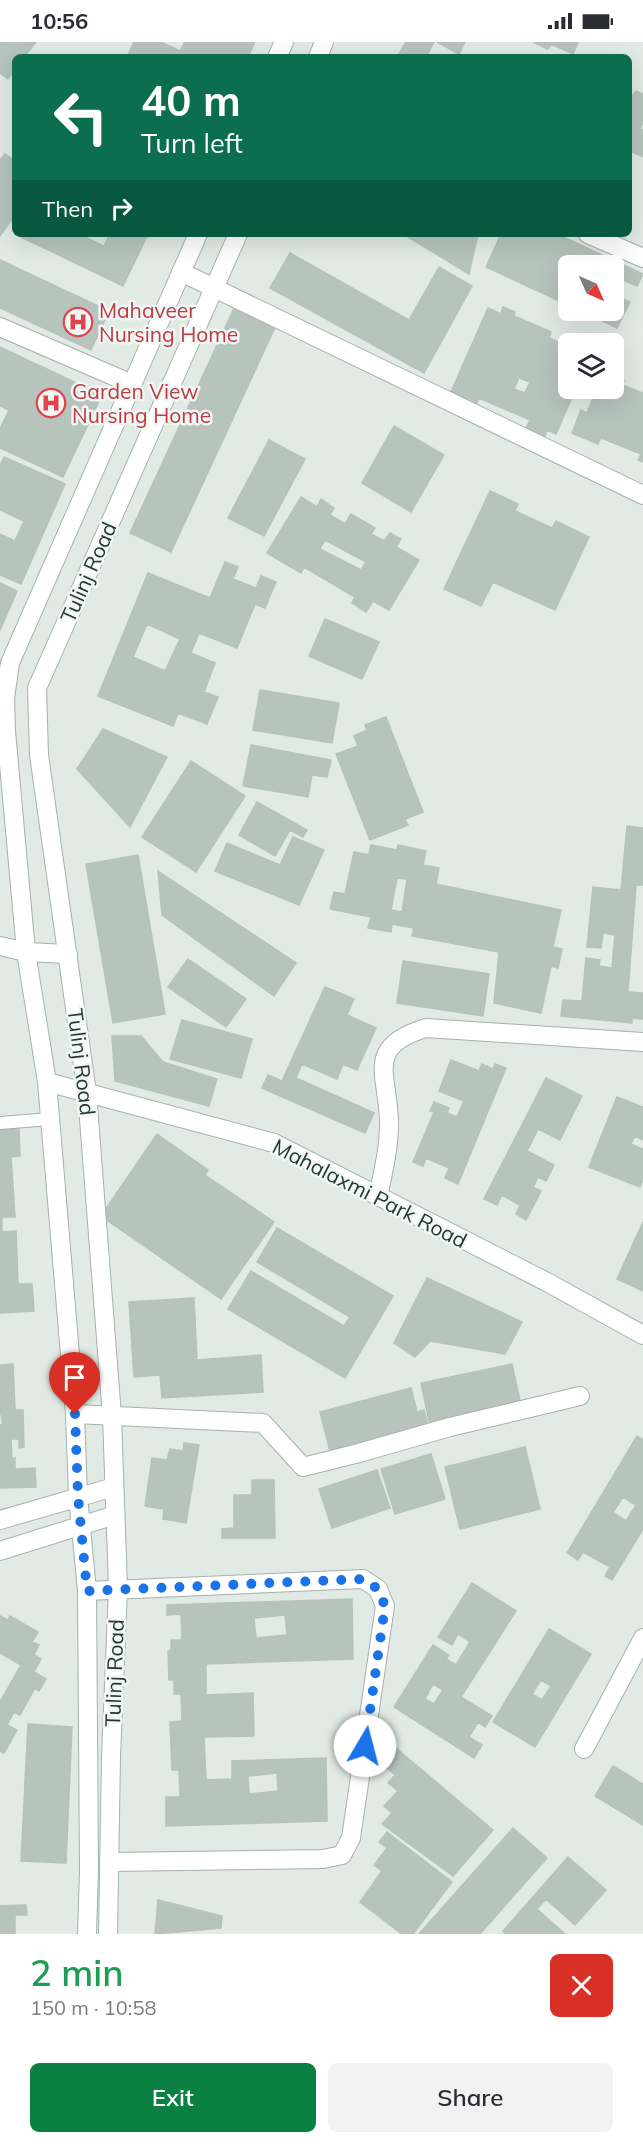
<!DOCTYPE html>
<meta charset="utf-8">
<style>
:root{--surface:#fff;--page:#f2f2f3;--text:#2b2b33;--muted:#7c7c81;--accent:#0b8043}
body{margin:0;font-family:Mulish,sans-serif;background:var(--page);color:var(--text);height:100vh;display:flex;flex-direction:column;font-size:22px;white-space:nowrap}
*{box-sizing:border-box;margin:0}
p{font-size:20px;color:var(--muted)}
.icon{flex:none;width:33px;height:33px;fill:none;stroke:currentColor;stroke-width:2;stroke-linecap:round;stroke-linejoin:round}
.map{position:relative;height:1892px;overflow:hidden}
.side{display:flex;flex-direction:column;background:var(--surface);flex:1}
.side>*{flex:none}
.guide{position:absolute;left:12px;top:12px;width:620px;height:183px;border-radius:9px;box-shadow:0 6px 24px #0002;background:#0b6e4f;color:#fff;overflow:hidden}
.needle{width:39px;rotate:135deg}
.tools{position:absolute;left:558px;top:213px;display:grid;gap:12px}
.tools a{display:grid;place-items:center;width:66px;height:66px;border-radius:9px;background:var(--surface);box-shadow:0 6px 24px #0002;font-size:30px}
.pin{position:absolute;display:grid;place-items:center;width:51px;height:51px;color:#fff;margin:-62px -26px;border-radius:50% 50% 50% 0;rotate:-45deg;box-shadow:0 0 6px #0007}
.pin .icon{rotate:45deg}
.me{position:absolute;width:66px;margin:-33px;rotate:8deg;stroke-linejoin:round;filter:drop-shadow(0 0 4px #0008)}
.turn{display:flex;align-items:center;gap:21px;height:126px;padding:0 30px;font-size:27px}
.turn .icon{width:78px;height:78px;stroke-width:2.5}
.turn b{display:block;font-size:42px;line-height:51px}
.then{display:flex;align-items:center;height:57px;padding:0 30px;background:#0003;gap:12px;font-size:22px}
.round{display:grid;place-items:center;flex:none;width:63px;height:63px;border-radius:9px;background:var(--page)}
.head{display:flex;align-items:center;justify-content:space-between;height:102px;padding:0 30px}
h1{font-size:36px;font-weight:600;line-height:45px;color:#1e9e55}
.primary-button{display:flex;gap:12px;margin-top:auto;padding:12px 30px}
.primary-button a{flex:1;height:69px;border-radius:9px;background:var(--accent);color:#fff;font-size:24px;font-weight:600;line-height:69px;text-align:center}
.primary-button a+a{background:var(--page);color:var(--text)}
.status{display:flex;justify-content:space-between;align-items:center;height:42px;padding:0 30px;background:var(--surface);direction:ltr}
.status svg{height:16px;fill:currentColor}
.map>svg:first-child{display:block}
.building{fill:#b7c4be;stroke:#b5c3bc;stroke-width:1.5;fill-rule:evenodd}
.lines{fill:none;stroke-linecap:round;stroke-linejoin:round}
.lane-casing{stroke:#a5b1ab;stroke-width:14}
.street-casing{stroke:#a5b1ab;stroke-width:20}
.secondary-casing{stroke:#a2b4ac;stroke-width:20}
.lane{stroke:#fff;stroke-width:12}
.street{stroke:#fff;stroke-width:18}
.secondary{stroke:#fff;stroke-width:18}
.route{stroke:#1a73e8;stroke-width:10;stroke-dasharray:0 18}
.labels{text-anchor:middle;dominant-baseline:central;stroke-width:5;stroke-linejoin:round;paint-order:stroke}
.health-label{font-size:21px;fill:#be3a42;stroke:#f1f7f4;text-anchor:start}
.street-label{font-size:21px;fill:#243831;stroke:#f1f7f4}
</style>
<div class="status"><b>10:56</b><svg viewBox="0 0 49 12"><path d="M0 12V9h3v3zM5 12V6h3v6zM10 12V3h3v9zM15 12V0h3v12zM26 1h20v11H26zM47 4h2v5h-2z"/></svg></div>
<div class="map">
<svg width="643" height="1892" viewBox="0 0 643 1892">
<rect width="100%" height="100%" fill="#e1eae5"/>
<path class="building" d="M0 0H36L24 15H15V27L8 37 0 31Z
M134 0H161L180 9 185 0H255L248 15H127Z
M406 0H434L426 15H397Z
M437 0H465L459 12Z
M533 0H578L573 12 551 2 548 7Z
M636 49 643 52V81L640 87 643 88V115L628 108V52L632 54Z
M5 112 15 119V173L0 194V118Z
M15 192H78L104 204 110 192H148L123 244Z
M403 192H478L469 232Z
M501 192H557L643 232 637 244 621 237 614 253 630 260 617 286 580 268H614V224H568V263L486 225Z
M290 211 409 278 439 225 472 244 424 331 270 246Z
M0 218 109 269 91 308 0 266Z
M236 262 277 281 171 510 130 491Z
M503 265 515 270 514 274 551 290 549 296 568 304V346H576L556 392 547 388 544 396 525 388 530 378 479 356 476 363 450 352 488 266 501 272ZM519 336 530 340 525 351 514 347Z
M0 305 102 353 63 435 0 406V387L9 368 0 364Z
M614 335 624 339 622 343 643 351V420L638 418 641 412 601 396 598 402 572 391 581 368 587 371 597 346H614Z
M394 384 444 413 411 470 362 441Z
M269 398 305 417 264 494 228 476Z
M4 415 65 442 21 542 0 533V492L15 499 24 479 0 468V423Z
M490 449 518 462 515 469 552 486 556 479 589 495 555 568 493 540 481 564 444 547Z
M301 455 317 465 321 457 334 466 330 473 345 482 351 472 375 486 371 492 384 499 390 491 401 497 396 505 419 518 389 568 373 559 366 570 352 561 355 555 304 525 301 531 267 511ZM325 498 366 520 361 528 320 507Z
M225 520 238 525 233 537 256 546 261 534 276 540 265 566 255 562 237 606 199 591 191 611 215 621 204 650 218 655 207 682 178 671 173 684 98 654 148 531 210 556ZM147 582 180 597 165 629 133 615Z
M0 541 17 549 0 588Z
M325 577 379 600 362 637 309 614Z
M260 648 339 661 332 701 253 688Z
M386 675 423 770 405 777 408 783 370 798 336 712 358 704 354 694 367 688 365 683Z
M103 687 167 715 130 785 77 727Z
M251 703 331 718 327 735 312 733 308 755 243 744Z
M191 719 245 754 196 830 142 795Z
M257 760 307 788 303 795 290 788 275 814 239 793Z
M627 784 643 786V843H636L628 950 643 951V977L632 976V981L561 974 563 958 582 959 586 916 600 918 599 924 612 926 615 893 603 891 601 906 587 905 593 845 621 848Z
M293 795 324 808 299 863 215 829 227 801 280 823Z
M371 803 397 808 398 803 426 809 423 823 439 826 436 842 561 868 553 905 562 907 558 926 551 924 541 971 494 961 499 910 412 894 414 886 392 882 391 890 368 886 371 875 330 867 334 850 345 852 354 810 369 813ZM397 836 407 837 402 870 391 868Z
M138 813 165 972 113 981 86 822Z
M158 829 296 921 274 954 162 873Z
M188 917 246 957 226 985 168 945Z
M403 919 489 932 483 974 397 961Z
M325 945 354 957 347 973 376 986 357 1028 343 1022 337 1037 302 1022 296 1036 374 1071 365 1091 262 1046 268 1033 282 1039Z
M182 978 252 997 241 1036 170 1017Z
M112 994H141L163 1020 217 1037 209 1064 115 1039Z
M451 1018 479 1029 482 1022 493 1027 495 1022 506 1026 458 1142 445 1136 449 1126 426 1116 423 1124 413 1120 434 1070 430 1069 434 1060 449 1066 447 1071 457 1075 464 1059 439 1049Z
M546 1036 582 1054 560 1098 538 1087 527 1109 554 1123 546 1139 538 1135 533 1145 541 1149 526 1178 516 1172 520 1163 502 1153 497 1163 484 1157Z
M617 1055 643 1065V1098L635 1094 631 1102 643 1107V1137L640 1145 589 1125Z
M19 1087 20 1114 11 1115 15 1175H2V1190L16 1189 18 1242H32L34 1269 0 1271V1088Z
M157 1092 208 1128 205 1133 274 1180 221 1257 101 1174Z
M643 1180V1249L617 1237Z
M277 1186 393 1254 345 1336 228 1267 251 1229 344 1284 350 1275 257 1220Z
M427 1236 522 1280 505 1312 430 1299 415 1315 394 1301Z
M194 1256 197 1318 261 1313 263 1350 162 1356 160 1333 134 1335 129 1260Z
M13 1322 15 1368H23L24 1405 19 1406V1397H11L12 1417 15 1416V1427L35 1426 36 1445 0 1446V1383H3L0 1367V1323Z
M512 1322 522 1368 431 1388 421 1341Z
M411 1346 417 1370 424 1368 429 1387 331 1413 320 1370Z
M637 1394 643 1398V1487L612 1538 605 1534 610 1525 583 1510 578 1518 567 1511ZM623 1455 636 1463 626 1479 613 1470Z
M184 1401 199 1403 186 1481 163 1477 164 1467 145 1464 152 1416 167 1418 170 1407 183 1409Z
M525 1405 540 1467 460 1487 445 1425Z
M431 1412 445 1457 395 1472 381 1427Z
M377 1428 390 1466 332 1486 319 1447Z
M252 1438H274L275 1496H222V1487L234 1486V1453H252Z
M472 1541 516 1569 461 1655 492 1674 485 1685 478 1680 469 1695 482 1703 474 1716 394 1665 433 1603 449 1613 446 1617 456 1623 470 1600 458 1592 452 1603 438 1595ZM433 1642 443 1648 434 1662 425 1657Z
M352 1557 353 1617 206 1622V1653L253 1651 254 1694 204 1695 206 1738 232 1737V1719L326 1716 327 1779 166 1784V1755H180L179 1728H172L170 1680 182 1679 181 1652H174V1638H169L168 1609H171V1598H182L181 1572 167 1573V1563ZM285 1573 287 1593 256 1596 254 1576ZM277 1731 278 1749 249 1752 248 1734Z
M0 1574 8 1578 10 1574 38 1590 32 1600 39 1603 34 1613 41 1617 34 1630 46 1637 39 1649 35 1646 20 1673 14 1670 7 1683 17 1688 4 1711 0 1709V1660L21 1623 0 1611Z
M549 1587 591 1612 535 1705 493 1680ZM541 1638 551 1644 542 1658 532 1652Z
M28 1682 72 1685 66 1821 21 1819Z
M397 1707 493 1788 453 1834 382 1782 392 1771 384 1764 398 1749 388 1741 395 1733 384 1723Z
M613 1724 643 1742V1783L595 1754Z
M513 1786 547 1816 480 1892H419Z
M387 1790 452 1840 413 1892H402L360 1860 382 1829 374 1823 387 1806 379 1800Z
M568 1815 606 1848 575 1883 546 1857 537 1867 565 1892H506L503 1889Z
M158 1858 222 1874 221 1886 155 1892Z
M26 1863 27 1873H15V1892H0V1864Z"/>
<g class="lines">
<g class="lane-casing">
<path id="lane" d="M0 1081 50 1077"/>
</g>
<g class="street-casing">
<path id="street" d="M588 192 643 216
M181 230 643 453
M0 285 132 342
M0 904 26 910 68 912
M378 1155C383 1130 389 1107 389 1082 389 1033 363 1005 426 986L643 1000
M75 1372 263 1381 303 1425 359 1411 450 1385 580 1354
M87 1549 363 1537 378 1547 385 1564 351 1796 342 1813 323 1817 109 1820
M584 1707 643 1596"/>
</g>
<g class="secondary-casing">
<path id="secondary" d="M277 15 284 0
M318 15 324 0
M47 1040 274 1101 545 1239 643 1293
M0 1478 114 1445
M0 1509 115 1473
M87 1892 89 1829 87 1549 78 1454 75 1372 47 1040 26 910 6 689 5 656 10 621 198 192
M108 1892 111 1715 118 1546 112 1374 87 1051 39 713 37 646 238 192"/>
</g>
<use href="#lane" class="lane"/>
<use href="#street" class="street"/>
<use href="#secondary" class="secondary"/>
</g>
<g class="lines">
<path class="route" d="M75 1372 78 1454 87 1549 363 1537 378 1547 385 1564 365 1704"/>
</g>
<defs>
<g id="hospital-ring" transform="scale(1.5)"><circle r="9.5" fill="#f1f7f4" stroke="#e0444e" stroke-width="1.5"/><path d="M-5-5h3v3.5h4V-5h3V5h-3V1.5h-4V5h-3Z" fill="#e0444e"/></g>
</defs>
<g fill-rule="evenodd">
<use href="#hospital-ring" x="78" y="280"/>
<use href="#hospital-ring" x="51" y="361"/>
</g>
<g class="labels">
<g class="health-label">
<text x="99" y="268">Mahaveer<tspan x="99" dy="24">Nursing Home</tspan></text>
<text x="72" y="349">Garden View<tspan x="72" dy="24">Nursing Home</tspan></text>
</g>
<g class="street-label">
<text transform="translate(88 530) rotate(-66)">Tulinj Road</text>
<text transform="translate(82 1020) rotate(83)">Tulinj Road</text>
<text transform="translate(370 1151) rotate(27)">Mahalaxmi Park Road</text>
<text transform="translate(114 1631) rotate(-88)">Tulinj Road</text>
</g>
</g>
</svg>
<div class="tools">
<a><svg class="needle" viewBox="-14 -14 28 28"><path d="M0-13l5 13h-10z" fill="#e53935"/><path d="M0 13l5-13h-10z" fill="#7c7c81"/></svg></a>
<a><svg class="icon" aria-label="layers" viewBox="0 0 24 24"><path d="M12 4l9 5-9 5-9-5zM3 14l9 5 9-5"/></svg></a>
</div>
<div class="pin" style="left:75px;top:1372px;background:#d93025"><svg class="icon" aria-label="arrive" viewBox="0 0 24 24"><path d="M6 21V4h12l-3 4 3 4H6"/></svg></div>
<svg class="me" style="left:365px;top:1704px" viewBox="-20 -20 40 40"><circle r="19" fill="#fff"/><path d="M0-13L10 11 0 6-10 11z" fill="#1a73e8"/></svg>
<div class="guide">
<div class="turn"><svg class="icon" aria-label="left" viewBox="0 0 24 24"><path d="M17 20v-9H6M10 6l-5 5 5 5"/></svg><div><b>40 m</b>Turn left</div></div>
<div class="then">Then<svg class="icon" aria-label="right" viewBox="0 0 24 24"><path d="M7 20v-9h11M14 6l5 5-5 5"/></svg></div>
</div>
</div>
<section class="side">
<div class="head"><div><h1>2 min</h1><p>150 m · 10:58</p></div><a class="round" style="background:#d93025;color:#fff"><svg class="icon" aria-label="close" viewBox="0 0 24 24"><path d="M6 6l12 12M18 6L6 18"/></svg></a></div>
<div class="primary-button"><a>Exit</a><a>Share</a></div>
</section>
